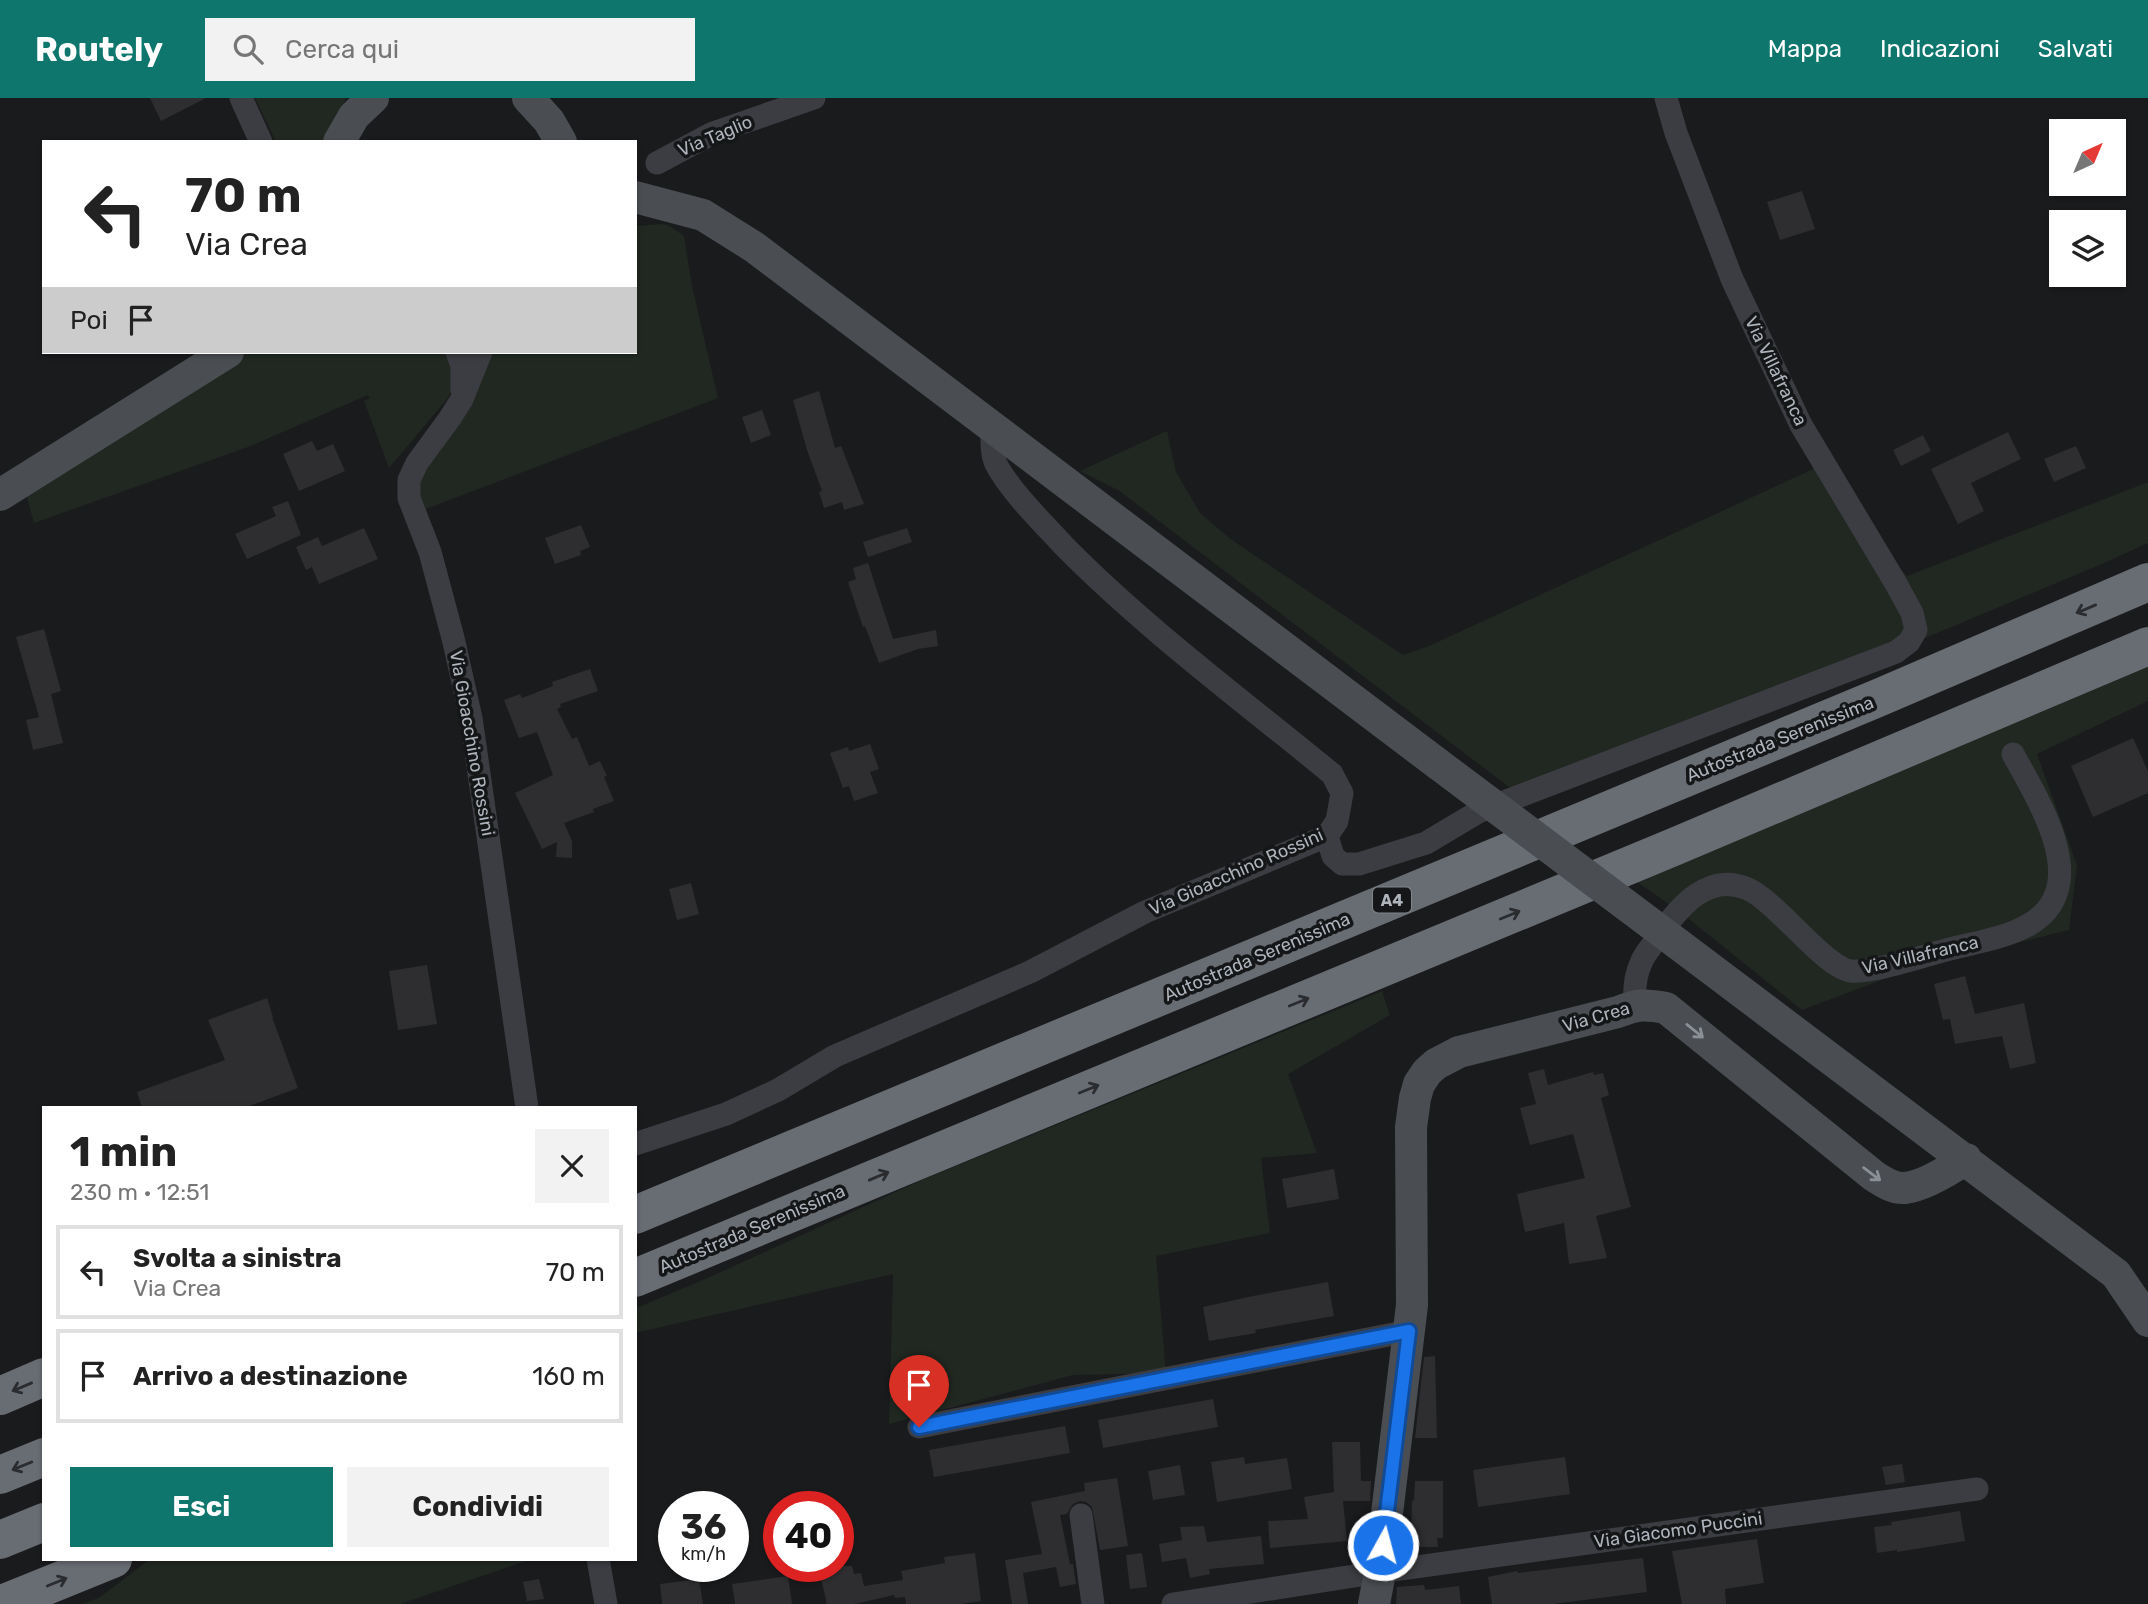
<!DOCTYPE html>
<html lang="it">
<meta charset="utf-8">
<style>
:root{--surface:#fff;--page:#f2f2f2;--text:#222;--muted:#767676;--line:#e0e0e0;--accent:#0f766e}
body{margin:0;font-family:Rubik,sans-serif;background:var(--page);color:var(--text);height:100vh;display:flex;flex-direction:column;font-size:26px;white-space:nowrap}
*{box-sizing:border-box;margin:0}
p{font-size:23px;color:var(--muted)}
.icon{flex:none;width:38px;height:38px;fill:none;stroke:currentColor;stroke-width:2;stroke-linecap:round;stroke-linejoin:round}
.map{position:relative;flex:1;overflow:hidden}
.panel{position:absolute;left:42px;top:1008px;width:595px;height:455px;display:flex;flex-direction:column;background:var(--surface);border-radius:0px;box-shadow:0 2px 5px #0004}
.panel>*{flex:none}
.banner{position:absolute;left:42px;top:42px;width:595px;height:214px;border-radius:0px;box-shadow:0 2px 5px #0004;background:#fff;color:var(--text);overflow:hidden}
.needle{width:46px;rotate:44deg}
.tools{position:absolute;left:2049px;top:21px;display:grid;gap:14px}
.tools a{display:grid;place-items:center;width:77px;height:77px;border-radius:0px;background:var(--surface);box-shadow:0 2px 5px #0004;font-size:35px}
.speed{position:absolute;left:658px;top:1393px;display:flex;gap:14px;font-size:35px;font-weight:700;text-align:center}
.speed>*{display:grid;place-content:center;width:91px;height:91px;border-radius:50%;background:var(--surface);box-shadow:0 2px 5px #0004;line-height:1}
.speed small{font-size:18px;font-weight:400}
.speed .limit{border:10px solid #d22;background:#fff;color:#111}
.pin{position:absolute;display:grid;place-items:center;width:60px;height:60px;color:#fff;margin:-72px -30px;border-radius:50% 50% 50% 0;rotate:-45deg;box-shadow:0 0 7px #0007}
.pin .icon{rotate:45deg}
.me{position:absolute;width:77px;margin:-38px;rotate:7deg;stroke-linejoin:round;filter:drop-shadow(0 0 5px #0008)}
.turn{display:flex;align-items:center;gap:24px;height:147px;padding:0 28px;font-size:32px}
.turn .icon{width:91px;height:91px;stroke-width:2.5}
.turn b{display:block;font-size:49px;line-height:60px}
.then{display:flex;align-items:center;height:66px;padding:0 28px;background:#0003;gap:14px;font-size:26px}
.round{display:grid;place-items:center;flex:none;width:74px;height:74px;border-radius:0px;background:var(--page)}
.overview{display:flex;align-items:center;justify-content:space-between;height:119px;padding:0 28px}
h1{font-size:42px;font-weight:700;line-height:52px}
.primary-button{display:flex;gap:14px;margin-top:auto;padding:14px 28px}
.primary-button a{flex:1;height:80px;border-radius:0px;background:var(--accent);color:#fff;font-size:28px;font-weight:700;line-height:80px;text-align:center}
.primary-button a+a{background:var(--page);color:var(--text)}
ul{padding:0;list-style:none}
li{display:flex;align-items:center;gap:21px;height:94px;margin:0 14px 10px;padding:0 14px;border:4px solid var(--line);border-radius:0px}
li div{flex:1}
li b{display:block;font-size:26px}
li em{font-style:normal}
header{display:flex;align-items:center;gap:42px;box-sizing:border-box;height:98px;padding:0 35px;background:var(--accent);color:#fff}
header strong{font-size:33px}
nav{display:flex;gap:38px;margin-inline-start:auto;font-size:24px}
.search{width:490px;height:63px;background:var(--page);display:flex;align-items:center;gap:18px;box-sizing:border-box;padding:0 24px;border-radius:0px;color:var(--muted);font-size:26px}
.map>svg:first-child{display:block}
.green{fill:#202821}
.building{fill:#2e2e31}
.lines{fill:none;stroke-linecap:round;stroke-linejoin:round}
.street{stroke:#3c3d42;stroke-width:23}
.secondary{stroke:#4a4d52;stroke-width:32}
.highway{stroke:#686c73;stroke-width:38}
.secondary-bridge{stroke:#4a4d52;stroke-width:32}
.oneway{stroke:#2a2c2f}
.oneway2{stroke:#8b9097}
.route-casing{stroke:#114b97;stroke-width:18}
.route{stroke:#1a73e8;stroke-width:12}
.labels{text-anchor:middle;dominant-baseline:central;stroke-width:7;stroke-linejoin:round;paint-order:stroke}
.shield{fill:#151618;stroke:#80858b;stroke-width:2}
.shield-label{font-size:16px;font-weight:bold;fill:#aeb4bc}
.street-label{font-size:18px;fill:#aeb4bc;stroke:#151618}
</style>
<header>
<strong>Routely</strong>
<div class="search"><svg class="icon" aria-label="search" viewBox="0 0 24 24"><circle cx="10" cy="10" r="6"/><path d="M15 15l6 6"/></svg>Cerca qui</div>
<nav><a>Mappa</a><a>Indicazioni</a><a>Salvati</a></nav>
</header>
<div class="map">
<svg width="2148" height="1506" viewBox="0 0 2148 1506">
<rect width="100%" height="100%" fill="#1a1b1d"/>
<path class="green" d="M255 0H346L325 44H276Z
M663 126 670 128 684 138 692 188 718 300 423 412 417 391 483 254H635V128Z
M243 254H451L455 284 448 300 389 370 364 303 370 300 368 297 248 349 34 425 25 393Z
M1167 333 1176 374 1200 415 1232 442 1403 557 1429 548 1822 367 1850 419 1907 478 2148 384V445L2102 466 1530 705 1118 392 1080 373Z
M2148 567V603L2037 656 2077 767 2069 832 1911 871 1802 912 1679 813 1637 784Z
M1382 893 1390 917 1288 976 1317 1055 1261 1060 1270 1135 1156 1158 1166 1275 1073 1277 889 1326 893 1176 635 1235V1210L641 1208 712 1178 922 1082Z
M150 1461H532L400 1506H84L100 1499Z"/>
<path class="building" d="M150 0H206L161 23Z
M1802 93 1815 131 1780 142 1767 104Z
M819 293 835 350 841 348 864 406 844 412 842 404 824 410 819 394 822 393 807 352 793 302Z
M762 312 771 337 751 345 742 319Z
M2008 334 2021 361 1971 385 1984 413 1958 426 1931 371Z
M1923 337 1931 353 1901 368 1893 352Z
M312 343 317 353 333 346 345 373 299 393 283 356Z
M2076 348 2086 370 2054 384 2044 361Z
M288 403 301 437 247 461 235 436 276 418 272 409Z
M581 427 590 449 580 453 581 457 555 466 545 440Z
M364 430 378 461 319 486 312 469 306 472 296 449 318 439 322 448Z
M907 430 912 444 868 459 863 444Z
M868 465 893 541 936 532 938 548 918 551 879 565 865 528 863 529 848 484 856 481 853 470Z
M44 531 61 593 51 596 63 645 33 652 26 622 39 619 16 539Z
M590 571 598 593 560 606 561 609 557 611 572 641 577 639 589 668 600 663 607 678 604 679 614 703 593 711 594 714 564 725 572 743V760L556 759 557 744 542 751 515 695 553 677 537 634 519 640 504 602 520 596 522 600 553 588 552 584Z
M2133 640 2148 673V695L2093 719 2071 668Z
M870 646 879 671 870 674 878 695 854 703 849 688 843 690 830 655 848 649 849 653Z
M691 785 699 816 677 822 669 791Z
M427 867 437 926 398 932 389 873Z
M1965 878 1975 916 2024 905 2036 965 2010 971 2002 938 1955 946 1950 921 1943 922 1934 886Z
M267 900 273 919H272L298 990 244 1010H142L137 994 225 962 208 922Z
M1544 971 1548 987 1593 974 1594 977 1603 975 1609 997 1601 1000 1631 1109 1596 1118 1607 1160 1569 1166 1564 1125 1525 1134 1517 1096 1585 1080 1573 1036 1530 1047 1520 1010 1536 1006 1528 975Z
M1334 1071 1339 1101 1287 1110 1282 1081Z
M1328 1184 1334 1218 1255 1232 1256 1235 1209 1243 1203 1209 1253 1198Z
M1435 1258 1437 1340H1415L1424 1259Z
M1213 1301 1218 1329 1103 1350 1098 1322Z
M1065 1328 1070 1355 934 1379 929 1352Z
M1332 1344H1360L1361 1383H1371L1370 1403H1343L1347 1443 1270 1450 1268 1423 1308 1421 1304 1399 1334 1394Z
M1244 1359 1245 1366 1287 1360 1292 1391 1217 1404 1211 1364Z
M1565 1359 1570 1396 1478 1409 1473 1372Z
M1902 1366 1905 1384 1886 1387 1882 1369Z
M1180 1367 1185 1397 1153 1402 1148 1373Z
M1117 1380 1128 1448 1100 1452 1092 1409 1086 1404 1080 1403 1073 1406 1067 1416 1060 1417 1070 1466H1073L1076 1486 1060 1489 1056 1469 1023 1475 1028 1506H1012L1005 1462 1042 1456 1031 1404 1085 1393 1084 1385Z
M1415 1383H1443V1440H1437L1438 1449H1411L1412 1402 1414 1403Z
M1960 1413 1965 1443 1897 1454V1452L1877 1455 1874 1429 1892 1427 1891 1424Z
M1204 1428 1207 1444 1261 1438 1264 1466 1209 1471 1210 1476 1190 1480 1186 1460 1162 1464 1159 1446 1182 1442 1180 1429Z
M1757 1441 1764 1485 1725 1491 1726 1506H1682L1672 1453Z
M975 1455 981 1503 960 1506H906L905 1499 895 1500 894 1497 855 1506H827L818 1468H852L854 1476 861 1475 864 1488 903 1482 901 1473 945 1465 944 1459Z
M1142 1455 1147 1489 1130 1491 1126 1457Z
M1643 1460 1647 1494 1553 1506H1492L1488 1479 1517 1473 1518 1475Z
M788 1478 792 1506H735L732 1486Z
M539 1481 544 1501 527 1503 523 1484Z
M699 1481 703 1506H662L660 1486Z
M1424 1487 1425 1492 1459 1488 1461 1506H1396L1397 1489Z"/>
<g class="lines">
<path class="street" d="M241 0 261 44
M657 65 713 35 814 0
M457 254 462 268V292
M481 254 462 301 450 320 417 365 409 382V400L430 454 453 540 471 620 527 1010
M1327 738 1333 758 1342 766H1359L1426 745 1478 714 1896 554 1909 544 1916 532 1912 515 1895 484 1801 327 1732 181 1676 35 1666 0
M1635 907C1634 894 1635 878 1641 865 1644 856 1653 847 1658 839 1678 810 1708 773 1748 791 1777 804 1826 871 1851 873 1875 875 1928 856 1954 850 1974 845 1997 841 2016 833 2100 799 2042 709 2013 656
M635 1046 726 1016 778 992 835 958 1030 874 1145 814 1327 738 1337 723 1342 695 1332 676C1242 602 1146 531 1064 448 1043 425 1010 393 996 366 991 355 992 341 992 329
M919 1329 1409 1233
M1081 1417 1093 1506
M598 1461 606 1506
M1173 1506 1380 1474 1977 1391"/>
<path class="secondary" d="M528 0 549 23 561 44
M339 44 354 18 373 0
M635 99 703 117 754 149 1438 666
M0 397 228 254
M1678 846 2116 1176 2148 1223
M1374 1506 1380 1474 1412 1207 1411 1029 1415 1000 1419 986 1427 974 1436 966 1459 954 1618 914C1638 906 1645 906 1666 910L1874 1078C1883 1084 1894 1091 1905 1090 1924 1088 1951 1071 1966 1061"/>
<path class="highway" d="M635 1117 1878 600 2148 484
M635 1180 1676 748 2148 548
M0 1298 44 1279
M0 1377 44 1359
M0 1442 44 1424
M2 1506 113 1461"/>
<path class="secondary-bridge" d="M1438 666 1678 846"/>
</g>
<defs><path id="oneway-shaft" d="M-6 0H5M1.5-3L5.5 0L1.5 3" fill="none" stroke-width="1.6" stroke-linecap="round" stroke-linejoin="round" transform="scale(1.75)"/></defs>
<g class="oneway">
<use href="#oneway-shaft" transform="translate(2086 511) rotate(157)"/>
<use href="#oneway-shaft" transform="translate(1510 817) rotate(-22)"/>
<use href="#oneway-shaft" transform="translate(1299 904) rotate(-22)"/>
<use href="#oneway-shaft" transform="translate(1089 991) rotate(-22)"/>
<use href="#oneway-shaft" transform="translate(879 1078) rotate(-23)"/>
<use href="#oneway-shaft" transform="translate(22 1289) rotate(157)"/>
<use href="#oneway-shaft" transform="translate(22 1368) rotate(158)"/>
<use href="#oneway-shaft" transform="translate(57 1484) rotate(-22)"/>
</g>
<g class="oneway2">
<use href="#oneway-shaft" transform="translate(1695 933) rotate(39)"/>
<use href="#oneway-shaft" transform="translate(1872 1076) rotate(37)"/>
</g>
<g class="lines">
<g class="route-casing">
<path id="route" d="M919 1329 1409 1233 1383 1447"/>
</g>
<use href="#route" class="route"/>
</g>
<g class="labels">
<rect class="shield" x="1373" y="789.5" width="38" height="25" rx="5"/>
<g class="shield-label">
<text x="1392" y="802">A4</text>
</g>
<g class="street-label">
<text transform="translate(715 38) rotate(-23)">Via Taglio</text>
<text transform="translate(1776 273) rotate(64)">Via Villafranca</text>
<text transform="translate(1780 641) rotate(-22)">Autostrada Serenissima</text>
<text transform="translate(472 645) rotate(80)">Via Gioacchino Rossini</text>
<text transform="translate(1236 774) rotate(-24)">Via Gioacchino Rossini</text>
<text transform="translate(1920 857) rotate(-13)">Via Villafranca</text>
<text transform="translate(1257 859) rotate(-23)">Autostrada Serenissima</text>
<text transform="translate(1596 919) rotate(-16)">Via Crea</text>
<text transform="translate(752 1131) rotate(-23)">Autostrada Serenissima</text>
<text transform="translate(1678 1432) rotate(-8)">Via Giacomo Puccini</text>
</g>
</g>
</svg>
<div class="tools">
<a><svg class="needle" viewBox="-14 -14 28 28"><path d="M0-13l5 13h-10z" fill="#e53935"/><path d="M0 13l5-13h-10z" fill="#767676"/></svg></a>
<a><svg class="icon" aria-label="layers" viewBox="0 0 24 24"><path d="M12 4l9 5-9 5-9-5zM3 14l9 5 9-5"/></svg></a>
</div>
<div class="speed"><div>36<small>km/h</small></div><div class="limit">40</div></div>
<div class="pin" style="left:919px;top:1329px;background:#d93025"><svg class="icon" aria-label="arrive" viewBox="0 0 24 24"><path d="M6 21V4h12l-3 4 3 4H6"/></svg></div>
<svg class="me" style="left:1383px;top:1447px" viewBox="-20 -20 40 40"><circle r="17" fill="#1a73e8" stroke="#fff" stroke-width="3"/><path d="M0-11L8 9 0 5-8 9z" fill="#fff"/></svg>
<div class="banner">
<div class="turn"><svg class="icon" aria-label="left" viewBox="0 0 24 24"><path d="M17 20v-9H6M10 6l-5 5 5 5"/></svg><div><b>70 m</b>Via Crea</div></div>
<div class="then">Poi<svg class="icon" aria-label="arrive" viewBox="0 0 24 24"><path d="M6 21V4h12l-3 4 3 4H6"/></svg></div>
</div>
<section class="panel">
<div class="overview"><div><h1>1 min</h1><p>230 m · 12:51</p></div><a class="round"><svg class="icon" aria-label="close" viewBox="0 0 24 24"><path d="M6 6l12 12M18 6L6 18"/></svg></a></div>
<ul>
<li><svg class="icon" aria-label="left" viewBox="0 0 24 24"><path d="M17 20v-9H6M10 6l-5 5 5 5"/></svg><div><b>Svolta a sinistra</b><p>Via Crea</p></div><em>70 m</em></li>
<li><svg class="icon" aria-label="arrive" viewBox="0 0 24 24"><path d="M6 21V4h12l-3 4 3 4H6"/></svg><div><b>Arrivo a destinazione</b></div><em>160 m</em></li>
</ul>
<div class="primary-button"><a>Esci</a><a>Condividi</a></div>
</section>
</div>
